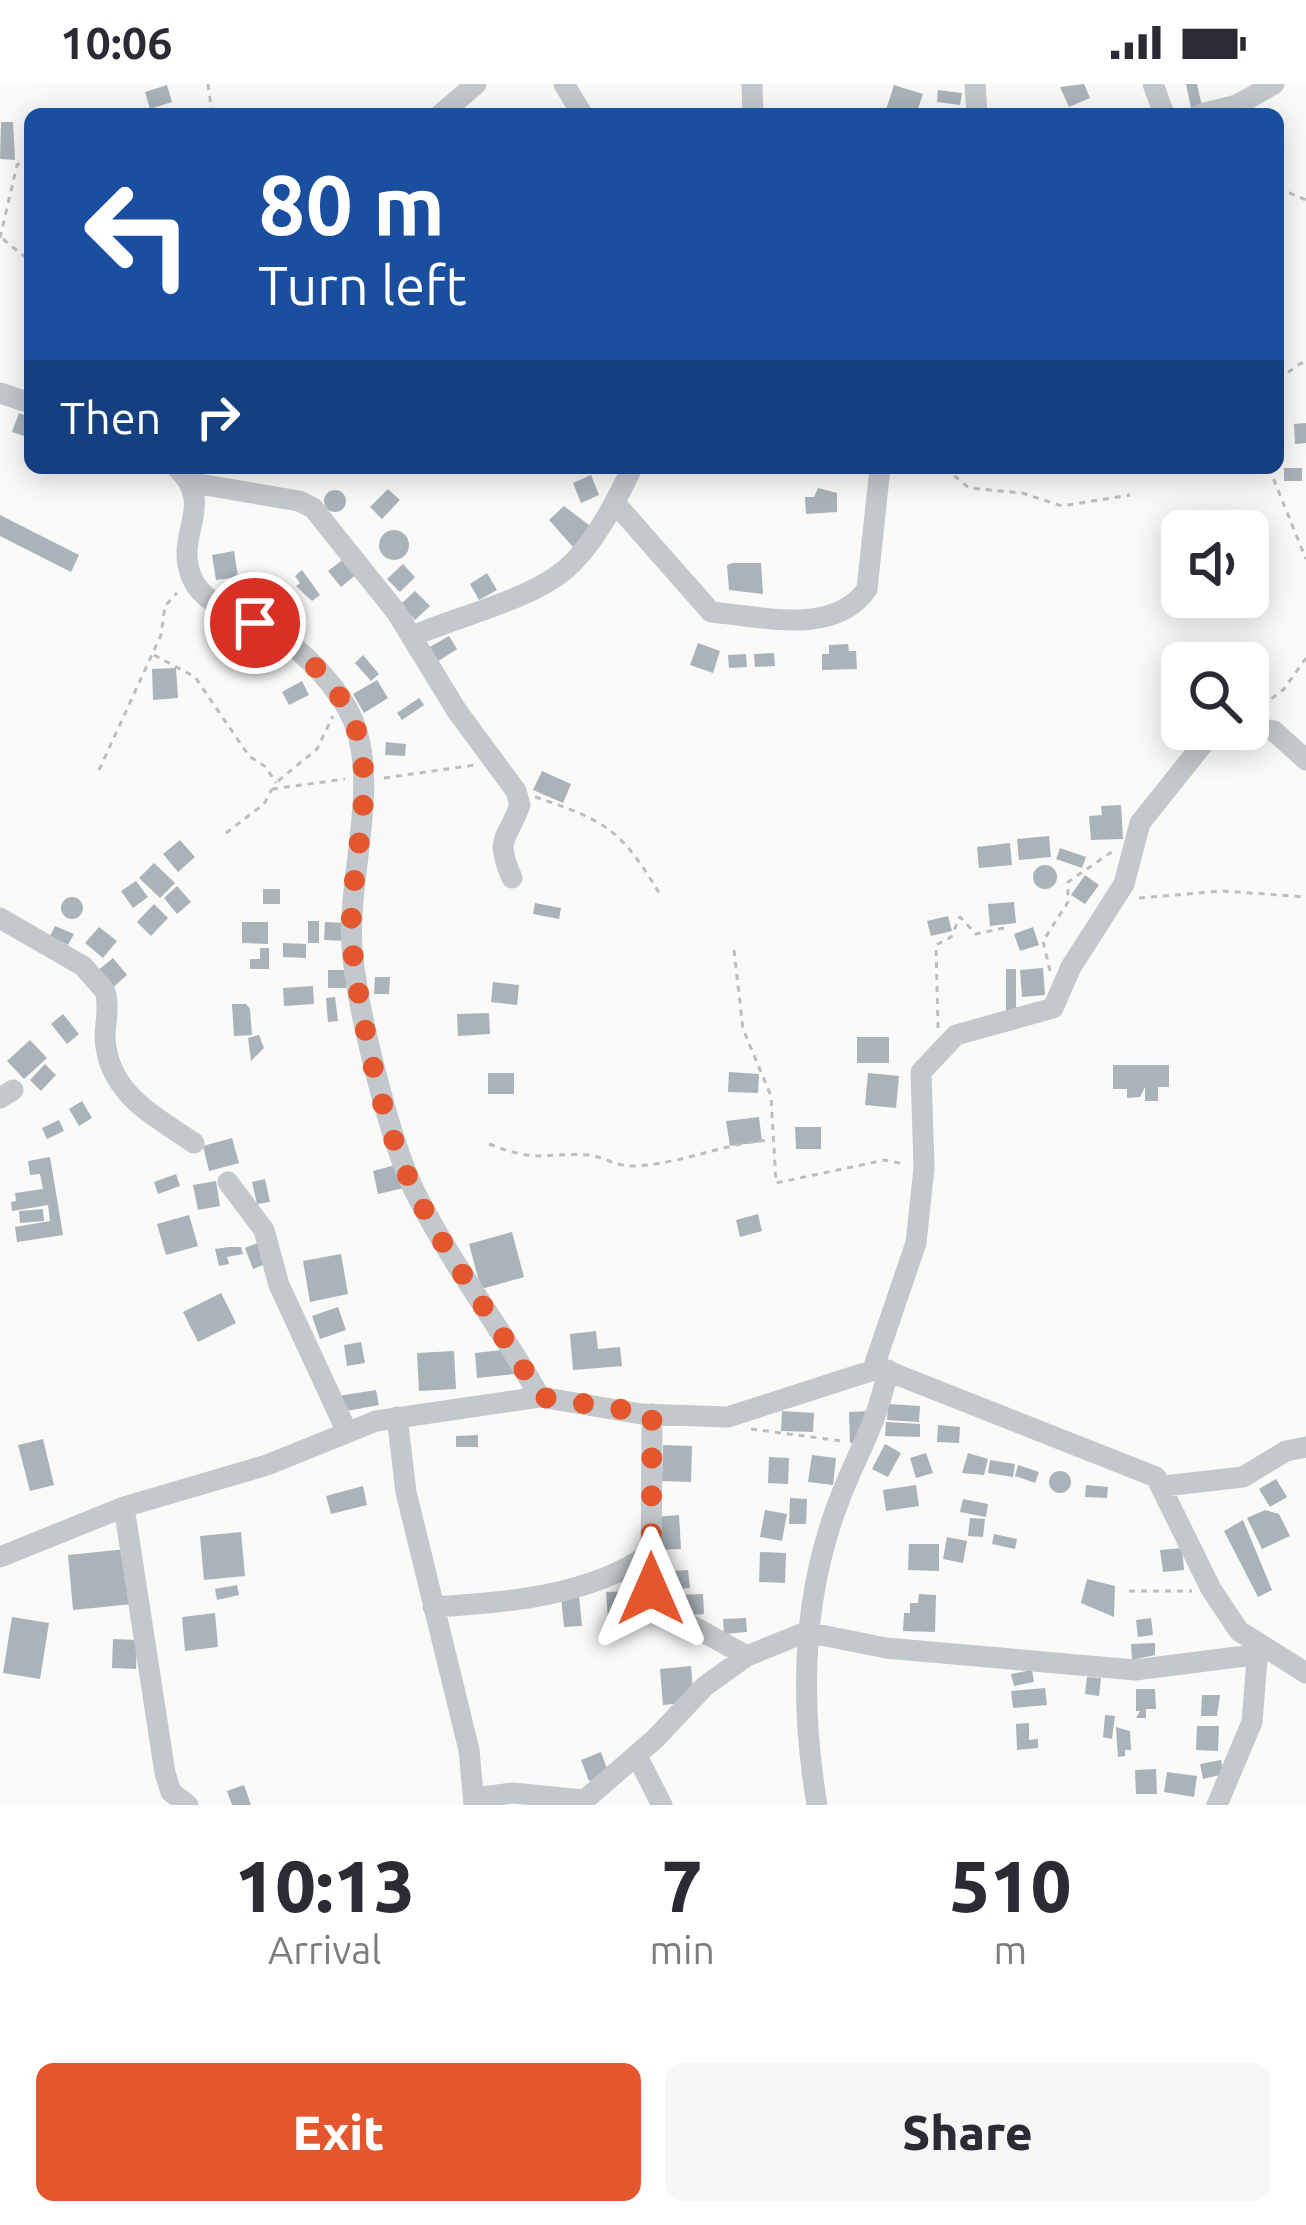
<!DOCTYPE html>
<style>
:root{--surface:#fff;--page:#f7f7f7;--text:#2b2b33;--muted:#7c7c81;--accent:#e4572e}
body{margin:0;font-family:Ubuntu,sans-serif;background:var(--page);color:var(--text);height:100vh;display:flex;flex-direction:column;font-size:45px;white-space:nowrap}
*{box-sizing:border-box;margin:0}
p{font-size:39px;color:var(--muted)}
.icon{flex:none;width:66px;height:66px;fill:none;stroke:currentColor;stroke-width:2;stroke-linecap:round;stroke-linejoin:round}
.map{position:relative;height:1721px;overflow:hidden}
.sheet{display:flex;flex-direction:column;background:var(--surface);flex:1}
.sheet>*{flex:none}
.hud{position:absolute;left:24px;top:24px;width:1260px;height:366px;border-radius:18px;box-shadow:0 6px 30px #0003;background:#1a4fa0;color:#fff;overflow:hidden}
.buttons{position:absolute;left:1161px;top:426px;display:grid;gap:24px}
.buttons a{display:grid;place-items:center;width:108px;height:108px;border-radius:18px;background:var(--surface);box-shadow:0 6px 30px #0003;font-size:60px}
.pin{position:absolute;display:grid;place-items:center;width:102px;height:102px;color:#fff;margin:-51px;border:6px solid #fff;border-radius:50%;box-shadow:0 3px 12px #0007}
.me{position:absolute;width:132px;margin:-66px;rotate:0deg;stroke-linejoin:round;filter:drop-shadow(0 0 9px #0008)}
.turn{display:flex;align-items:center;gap:42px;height:252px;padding:0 36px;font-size:54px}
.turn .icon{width:156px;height:156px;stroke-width:2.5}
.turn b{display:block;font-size:84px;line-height:102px}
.then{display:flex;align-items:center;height:114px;padding:0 36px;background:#0003;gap:24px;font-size:45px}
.eta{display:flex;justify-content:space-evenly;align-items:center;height:204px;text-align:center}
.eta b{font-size:72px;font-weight:800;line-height:84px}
.button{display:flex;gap:24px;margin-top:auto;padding:24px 36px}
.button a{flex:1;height:138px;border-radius:18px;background:var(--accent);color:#fff;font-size:48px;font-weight:800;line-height:138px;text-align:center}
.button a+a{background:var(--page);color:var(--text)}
.status{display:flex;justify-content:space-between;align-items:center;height:84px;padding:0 60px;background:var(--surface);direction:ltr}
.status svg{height:33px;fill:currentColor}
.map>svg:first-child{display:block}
.building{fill:#aab3b9}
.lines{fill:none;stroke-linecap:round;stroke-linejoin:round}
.path{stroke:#bbbfc2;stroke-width:3;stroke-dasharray:6 6;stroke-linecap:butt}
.minor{stroke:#c3c8cc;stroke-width:21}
.route{stroke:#e4572e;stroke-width:21;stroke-dasharray:0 37.8}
</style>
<div class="status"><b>10:06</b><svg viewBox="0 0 49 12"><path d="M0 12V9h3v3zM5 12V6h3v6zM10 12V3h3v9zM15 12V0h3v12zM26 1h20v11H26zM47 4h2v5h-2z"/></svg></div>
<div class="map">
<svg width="1306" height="1721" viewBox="0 0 1306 1721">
<rect width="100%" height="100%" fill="#fafaf8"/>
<path class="building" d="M1084 0 1090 14 1069 23 1060 3Z
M1186 0H1197L1202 22 1191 24Z
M167 1 172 18 150 25 145 8Z
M894 1 923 10 916 30 886 26Z
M938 6 962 9 960 21 937 18Z
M1 38H13L15 76 0 75Z
M19 329 30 333V354L12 348Z
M1306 339V359L1295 360 1294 340Z
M1284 384H1302V397H1284Z
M591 391 599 411 581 419 573 399Z
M818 404 837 409V428L806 430 805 413H814Z
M388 405 400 416 382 435 370 423Z
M324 417a11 11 0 1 1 22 0a11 11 0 1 1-22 0Z
M564 422 589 441 588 449 573 463 549 436Z
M0 431 79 471 71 488 0 452Z
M379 461a15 15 0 1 1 30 0a15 15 0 1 1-30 0Z
M234 467 238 493 216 496 212 471Z
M345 474 358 489 341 503 328 487Z
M733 479H761L763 510 729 506 727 481Z
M403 480 415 493 400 508 387 495Z
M302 486 320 511 312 517 296 502 300 499 295 492Z
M487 489 497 506 479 516 470 500Z
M415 507 430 522 415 536 401 520Z
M449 552 457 565 437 578 428 564Z
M698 559 720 567 713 589 690 581Z
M848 560 849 567H856L857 585 822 586V570H829V561Z
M774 569 775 582 755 583 754 570Z
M746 570 747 583 729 584 728 571Z
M363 571 379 590 371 597 355 579Z
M176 584 178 614 153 616 152 585Z
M377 596 388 614 364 629 353 610Z
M302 597 309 611 289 621 282 608Z
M419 614 424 621 402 636 397 629Z
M386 658 406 660 405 672 385 671Z
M542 687 571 700 563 719 533 706Z
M1121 721 1123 755 1091 756 1089 732 1102 731 1101 722Z
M1049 752 1051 773 1019 776 1017 755Z
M180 756 195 773 178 788 163 770Z
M1010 759 1012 781 979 784 977 763Z
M1060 764 1086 773 1082 784 1056 775Z
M154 779 175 799 160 814 139 794Z
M1033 793a12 12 0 1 1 24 0a12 12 0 1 1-24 0Z
M1085 791 1099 801 1085 820 1071 811Z
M136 797 148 813 133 824 121 807Z
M177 802 191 818 177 830 164 814Z
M263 805H280V820H263Z
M61 824a11 11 0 1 1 22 0a11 11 0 1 1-22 0Z
M1014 818 1016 839 990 842 988 820Z
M535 819 561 824 559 835 533 830Z
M154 820 168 834 151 852 137 838Z
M948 832 952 847 931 852 927 837Z
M308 837H319V859H308Z
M242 838H268V860L242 859Z
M325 838 347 839V857L324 856Z
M55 842 74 850 68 861 50 852Z
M99 843 117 857 103 874 85 859Z
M1033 843 1039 861 1020 867 1014 850Z
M283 859 306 860V874L283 873Z
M260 864H269V885H250V875H260Z
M113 874 127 891 111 905 96 888Z
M1043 884 1045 911 1022 913 1020 886Z
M1006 885H1016V933L1006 932Z
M328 886H346V904H328Z
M375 893H390L389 910H374Z
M493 898 519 901 517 921 491 918Z
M313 902 314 920 284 922 283 904Z
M335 913 338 937 328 938 326 914Z
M232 920H246L250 925 252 951 234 952Z
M489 929 490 950 458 952 457 930Z
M63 930 79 950 67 960 51 940Z
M259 951 264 964 251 977 248 954Z
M857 953H889V979H857Z
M30 956 47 974 24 995 7 977Z
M45 980 56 991 41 1007 30 996Z
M1113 981H1169V1003H1158V1017H1145V1003L1140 1013 1127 1014V1005H1113Z
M729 988 759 990 758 1009 728 1008Z
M488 989H514V1010H488Z
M868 989 899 992 896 1024 865 1021Z
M82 1017 92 1034 79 1042 69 1025Z
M759 1033 762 1058 730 1062 726 1037Z
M59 1036 64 1047 47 1055 42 1044Z
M795 1043H821V1065H796Z
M232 1054 239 1079 209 1087 203 1062Z
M50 1073 63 1151 17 1158 15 1143 50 1137 48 1121 12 1127 11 1118 16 1117 15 1109 43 1105 40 1090 30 1091 28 1077Z
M399 1080 404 1104 378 1110 373 1087Z
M176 1090 180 1102 158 1110 154 1098Z
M265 1095 270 1118 257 1120 252 1098Z
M216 1097 220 1122 198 1126 193 1101Z
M43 1125 44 1137 20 1139 19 1127Z
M758 1130 762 1147 740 1153 736 1136Z
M189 1131 198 1162 166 1171 157 1140Z
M512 1148 524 1193 481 1205 469 1160Z
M265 1156 273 1177 253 1185 245 1164Z
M229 1163H241L243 1170 227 1173 229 1180 219 1182 215 1165Z
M341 1170 348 1210 310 1218 303 1177Z
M221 1209 236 1239 198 1258 183 1228Z
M338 1223 346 1246 320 1255 312 1232Z
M596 1247 598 1265 620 1263 622 1282 573 1286 570 1250Z
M361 1258 365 1279 347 1282 344 1261Z
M511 1265 514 1290 477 1294 475 1269Z
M454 1267 456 1305 419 1307 417 1269Z
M376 1306 379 1321 341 1328 338 1312Z
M888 1320 920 1322 919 1338 887 1336Z
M782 1327 814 1329 813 1348 781 1347Z
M871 1327V1358L850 1359 849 1328Z
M886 1338 920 1340V1353L885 1352Z
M938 1341 960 1343 959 1359 937 1358Z
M478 1351V1363H456V1352Z
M43 1355 54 1401 30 1407 18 1361Z
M885 1360 901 1369 888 1393 872 1385Z
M663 1361 692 1362 691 1398 662 1397Z
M926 1369 933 1389 916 1394 910 1374Z
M968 1369 988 1375 984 1391 962 1389Z
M812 1371 836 1374 833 1401 808 1398Z
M769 1373 789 1374 788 1400 768 1399Z
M990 1376 1015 1380 1013 1393 988 1389Z
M1018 1381 1039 1388 1035 1399 1015 1392Z
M1049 1398a11 11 0 1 1 22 0a11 11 0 1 1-22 0Z
M1276 1395 1287 1413 1270 1423 1259 1405Z
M916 1401 919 1422 886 1427 883 1406Z
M1086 1401 1108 1403 1107 1414 1085 1413Z
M363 1402 367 1421 331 1430 326 1412Z
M790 1414 807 1415 806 1440H789Z
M963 1415 988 1420 986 1433 960 1428Z
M765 1426 787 1430 782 1457 760 1453Z
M1265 1426 1279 1430 1290 1452 1262 1465 1247 1434Z
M679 1431 681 1465 655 1466 654 1433Z
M970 1434 985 1435 983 1453 968 1452Z
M1243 1436 1272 1506 1258 1513 1224 1447Z
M241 1448 245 1492 204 1496 200 1452Z
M994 1450 1017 1455 1015 1465 992 1460Z
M947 1453 967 1457 963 1479 943 1475Z
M909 1460H939V1487L908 1486Z
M1182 1464 1184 1486 1163 1488 1160 1466Z
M127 1465 133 1520 73 1526 68 1471Z
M760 1468 786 1469 785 1499 759 1498Z
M688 1486 690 1504 675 1505 673 1487Z
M1087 1495 1115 1502 1114 1533 1081 1519Z
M237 1501 239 1511 217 1516 215 1505Z
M634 1507 636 1534 608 1536 606 1508Z
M703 1510 704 1530 680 1532 678 1511Z
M919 1510 936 1511 935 1548 903 1547 904 1529H910V1519H918Z
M579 1511 582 1542 564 1543 561 1512Z
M215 1529 218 1563 185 1567 182 1533Z
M12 1533 49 1539 40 1595 3 1589Z
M746 1534 747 1548 724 1550 723 1535Z
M1151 1534 1153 1551 1138 1553 1136 1536Z
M113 1555 137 1556 136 1585 112 1584Z
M1155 1559V1571L1132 1576 1131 1560Z
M691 1582 694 1618 663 1621 660 1585Z
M1032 1586 1034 1598 1014 1602 1011 1590Z
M1087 1593 1101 1594 1099 1612 1085 1610Z
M1045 1604 1047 1621 1013 1624 1011 1607Z
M1136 1605H1155L1156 1625H1146V1634H1136L1140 1627H1136Z
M1202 1611H1220L1217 1632H1201Z
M1105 1631 1115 1632 1112 1655 1103 1653Z
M1029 1639V1656L1038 1655V1664L1017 1666 1016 1640Z
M1197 1642H1219L1218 1667 1196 1666Z
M1116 1643 1130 1647 1131 1666H1125V1672L1118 1673Z
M601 1668 609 1690 589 1697 581 1676Z
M1221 1676 1224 1690 1203 1695 1200 1680Z
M1156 1685 1157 1710H1136L1135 1686Z
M1167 1688 1197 1692 1194 1713 1164 1708Z
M244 1701 251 1721H232L227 1707Z"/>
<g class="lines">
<path class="path" d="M208 0 212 30
M1278 104 1306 116
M0 154 17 81 30 72
M3 155 30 177
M1278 295 1306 276
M945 384 969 404 1022 409 1062 422 1130 411
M1269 384 1306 475
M154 571 195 593 249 672 266 683 276 699
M1262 622 1284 605 1306 574
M99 686 161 551 165 522 177 509
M384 694 475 681
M278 697 317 665 333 632
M272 705 345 695
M535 713C608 737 622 747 661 812
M226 749 264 720 272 705
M1139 814 1223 807 1306 813
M734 866 743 945 771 1012 776 1099 885 1076 904 1080
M1050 887 1043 857 1068 818V798L1113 767
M938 944 936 861 951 853 960 833 976 850 1009 843
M489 1060C540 1080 542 1068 589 1071 604 1073 617 1083 634 1082 683 1080 720 1060 769 1056
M751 1345 842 1357
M1129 1507H1192"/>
<path class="minor" d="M564 0 582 30
M752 0 753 30
M975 0 977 30
M1153 0 1164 30
M441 30 476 0
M1201 30 1237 21 1274 0
M0 309 30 319
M177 384C217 422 173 450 192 494 206 526 248 531 274 548 304 568 339 603 353 636 380 701 347 794 352 863 356 921 390 1059 416 1110 452 1181 501 1244 540 1313
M193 399 299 417 313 424 397 529 457 627 516 707 520 721C507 757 494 753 512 794
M615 419 711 528C760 532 834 553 867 505L880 384
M413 552C458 532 530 516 566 485 594 461 616 417 632 384
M1248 642 1274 647 1306 676
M0 834 83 882 105 907C110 924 105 937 105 954 108 1009 153 1031 194 1059
M0 1014 13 1006
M228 1098 264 1146 279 1201 347 1348
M873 1285 916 1159 924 1084 921 988 956 951 1053 924 1071 883 1124 800 1140 739 1215 645
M652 1330 651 1505 656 1522 747 1572
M397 1333 406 1408 469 1666 474 1721
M1164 1402 1243 1393 1286 1367 1306 1363
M124 1423 165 1689 171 1708 188 1721
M0 1473 124 1423 267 1381 376 1337 540 1313 641 1330 728 1333 880 1284 1156 1393 1211 1505 1239 1547 1306 1589
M433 1523C506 1519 590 1512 651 1469
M637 1672 662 1721
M474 1714 513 1709 582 1716
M579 1721 656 1654 705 1602 747 1572 806 1548 886 1564 1135 1586 1253 1571
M817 1721C800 1620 801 1519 837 1422 856 1370 876 1344 888 1286
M1217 1721 1252 1638 1258 1563"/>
</g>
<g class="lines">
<path class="route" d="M255 539C295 558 339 600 355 642 380 714 343 797 353 870 362 942 383 1045 416 1110 451 1180 501 1244 540 1313L652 1330 651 1505"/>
</g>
</svg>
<div class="buttons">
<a><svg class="icon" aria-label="sound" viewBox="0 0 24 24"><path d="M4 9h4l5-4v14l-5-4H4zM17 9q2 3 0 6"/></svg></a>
<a><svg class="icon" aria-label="search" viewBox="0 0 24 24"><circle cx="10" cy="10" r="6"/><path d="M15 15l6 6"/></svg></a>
</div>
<div class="pin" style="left:255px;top:539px;background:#d93025"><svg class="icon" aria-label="arrive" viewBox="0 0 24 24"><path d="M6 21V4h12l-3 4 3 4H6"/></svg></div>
<svg class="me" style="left:651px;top:1505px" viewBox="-20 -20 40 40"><path d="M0-17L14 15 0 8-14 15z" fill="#e4572e" stroke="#fff" stroke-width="4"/></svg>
<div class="hud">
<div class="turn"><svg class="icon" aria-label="left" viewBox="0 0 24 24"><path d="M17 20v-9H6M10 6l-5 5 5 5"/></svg><div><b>80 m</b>Turn left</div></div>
<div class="then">Then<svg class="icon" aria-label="right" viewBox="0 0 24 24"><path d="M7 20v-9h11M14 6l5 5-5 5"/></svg></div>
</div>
</div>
<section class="sheet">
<div class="eta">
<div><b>10:13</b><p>Arrival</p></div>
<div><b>7</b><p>min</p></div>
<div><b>510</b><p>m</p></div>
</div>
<div class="button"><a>Exit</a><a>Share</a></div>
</section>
